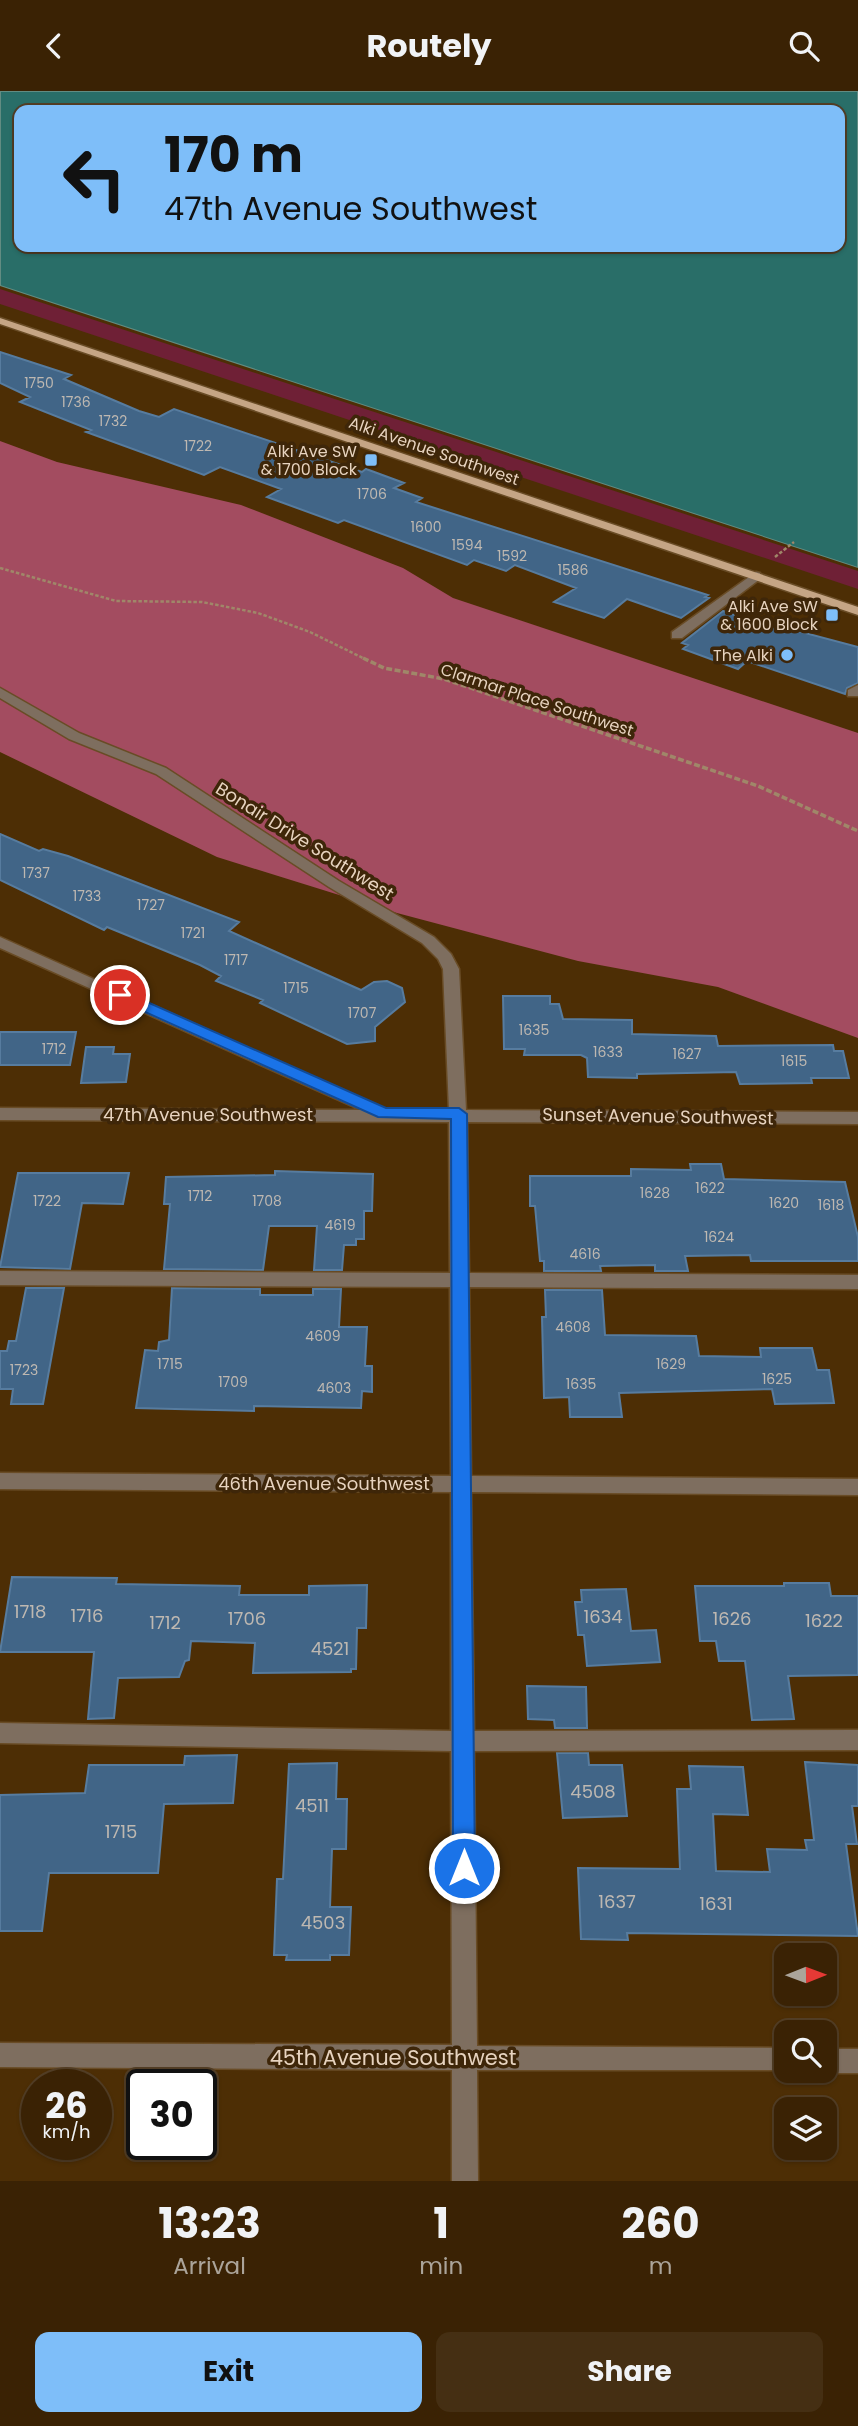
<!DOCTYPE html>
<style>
:root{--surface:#3a2204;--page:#452f13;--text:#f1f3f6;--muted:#aba49a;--line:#543f26;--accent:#7ebef9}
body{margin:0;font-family:Poppins,sans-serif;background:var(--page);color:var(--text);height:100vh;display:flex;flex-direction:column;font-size:26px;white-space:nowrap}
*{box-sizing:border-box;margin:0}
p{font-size:23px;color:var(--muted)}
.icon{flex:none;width:38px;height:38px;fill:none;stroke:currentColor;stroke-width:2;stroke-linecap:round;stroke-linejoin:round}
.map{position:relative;height:2090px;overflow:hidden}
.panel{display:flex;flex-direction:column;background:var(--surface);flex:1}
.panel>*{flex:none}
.banner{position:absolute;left:14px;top:14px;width:831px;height:147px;border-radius:14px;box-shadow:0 2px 5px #0004,0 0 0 2px var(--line);background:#7ebef9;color:#111;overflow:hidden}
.needle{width:46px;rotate:89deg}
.fabs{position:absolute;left:774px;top:1852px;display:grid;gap:14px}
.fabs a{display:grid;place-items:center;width:63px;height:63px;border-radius:14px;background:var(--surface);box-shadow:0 2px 5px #0004,0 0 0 2px var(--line);font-size:35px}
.speed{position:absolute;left:21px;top:1978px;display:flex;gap:14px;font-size:35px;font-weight:700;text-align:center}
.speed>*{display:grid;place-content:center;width:91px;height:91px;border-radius:50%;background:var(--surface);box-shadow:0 2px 5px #0004,0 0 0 2px var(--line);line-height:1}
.speed small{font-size:18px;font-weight:400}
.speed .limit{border:4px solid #111;border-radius:10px;background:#fff;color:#111}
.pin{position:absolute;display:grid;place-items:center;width:60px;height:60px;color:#fff;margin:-30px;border:4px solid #fff;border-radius:50%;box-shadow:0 2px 7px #0007}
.me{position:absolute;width:77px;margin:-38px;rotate:0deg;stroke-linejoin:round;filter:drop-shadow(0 0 5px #0008)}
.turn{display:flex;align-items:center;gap:24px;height:147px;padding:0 35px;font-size:32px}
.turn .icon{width:91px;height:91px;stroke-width:2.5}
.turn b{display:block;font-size:49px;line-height:60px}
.eta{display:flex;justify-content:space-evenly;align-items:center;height:119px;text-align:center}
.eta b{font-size:42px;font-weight:700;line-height:49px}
.primary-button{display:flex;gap:14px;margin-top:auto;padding:14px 35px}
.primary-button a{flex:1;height:80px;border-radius:14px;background:var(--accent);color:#111;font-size:28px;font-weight:700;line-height:80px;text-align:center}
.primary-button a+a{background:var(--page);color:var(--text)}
header{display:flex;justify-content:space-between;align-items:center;height:91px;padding:0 35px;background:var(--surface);font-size:32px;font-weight:700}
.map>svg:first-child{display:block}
.green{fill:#6f2036}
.forest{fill:#a34c60}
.water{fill:#296e68;stroke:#628c82;stroke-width:2;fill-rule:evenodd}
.pier{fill:#4d2e05}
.building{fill:#416587;stroke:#577c9f;stroke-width:2}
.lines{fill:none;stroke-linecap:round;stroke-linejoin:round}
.minor-casing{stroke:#694c26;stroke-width:3}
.major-casing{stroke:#694c26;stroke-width:3}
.path-far1{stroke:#a08769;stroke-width:2.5;stroke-dasharray:3.5 2;stroke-linecap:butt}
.path{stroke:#a08769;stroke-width:3.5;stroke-dasharray:6 2.5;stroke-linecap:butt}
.minor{fill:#7e6e5f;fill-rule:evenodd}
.major{fill:#c5a585;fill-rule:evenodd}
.route{fill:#1a73e8;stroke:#114b97;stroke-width:2}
.poi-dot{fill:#7ebef9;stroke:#3e2609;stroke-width:2.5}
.labels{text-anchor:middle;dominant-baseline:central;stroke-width:7;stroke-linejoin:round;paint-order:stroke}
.number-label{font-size:14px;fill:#beb8b1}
.far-poi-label{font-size:16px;fill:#e7d3bf;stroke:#3e2609;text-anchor:end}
.far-street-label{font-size:16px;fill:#e7d3bf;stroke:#3e2609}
.street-label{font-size:18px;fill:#e7d3bf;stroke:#3e2609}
.near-number-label{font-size:18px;fill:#beb8b1}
.near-street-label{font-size:21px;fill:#e7d3bf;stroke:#3e2609}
</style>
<header><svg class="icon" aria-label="back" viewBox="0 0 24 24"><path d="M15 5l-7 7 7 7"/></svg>Routely<svg class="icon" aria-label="search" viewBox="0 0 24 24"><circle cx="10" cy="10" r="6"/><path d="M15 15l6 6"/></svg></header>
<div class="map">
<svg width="858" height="2090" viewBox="0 0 858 2090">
<rect width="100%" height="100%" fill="#4d2e05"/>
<path class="green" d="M0 195 858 477V498L0 213Z"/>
<path class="forest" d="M0 350 57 371 241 414 403 477 453 507 858 642V947L718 896 578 870 397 822 217 766 0 661Z"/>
<path class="water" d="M0 0H858V477L0 195ZM19 19H840V156H19Z"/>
<path class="pier" d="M0 195 858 477V480L0 198Z"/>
<path class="building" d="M0 261 71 284 64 288 139 320 159 326 174 318 362 381 366 378 404 392 394 397 422 407 416 411 708 504 705 506 709 507 681 527 627 508 604 527 554 511 576 497 515 474 506 480 474 469 467 474 344 429 338 432 267 406 281 398 220 376 204 384 86 341 91 339 20 311 30 306 0 292Z
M723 520 775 538 779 535 858 556V592L847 597 845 603 747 570 738 578 683 558 688 554 682 552Z
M0 743 39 760 43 758 68 765 239 831 229 840 361 899 374 891 387 890 402 897 405 911 375 936V950L347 953 260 912 263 909 216 890 221 885 200 874 107 836 104 839 0 789Z
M503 905H550V913H559L563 928 632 929V943L716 945 718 955 833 954 834 960H843L849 987H811L812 992 740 993 736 981 637 983V987L588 986 587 967 581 964H524L525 958H504Z
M0 941H76L70 974H0Z
M86 956H114L113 963H130L126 991 81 992Z
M690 1073H721L724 1088 845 1091 858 1146V1170H751L750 1164 685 1165 688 1180H655V1174L600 1175 601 1180H544V1170H540L535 1115H530V1085H631V1078L691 1079Z
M275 1080 373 1083 372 1120H364V1148H356V1154H344L342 1179H314L317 1135H269L263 1179 164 1178 170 1113H164L166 1086 275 1084Z
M18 1082H129L123 1113 82 1112 70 1178 0 1176Z
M26 1197H64L43 1313H11L13 1298H0V1260H7L9 1250H16Z
M172 1197 260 1198V1204H313V1198H341L339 1236H367L365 1275H372V1301L362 1300 361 1317 254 1315V1320L136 1317 145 1259 158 1260 159 1251 169 1249Z
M545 1199H602L605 1244 696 1245 699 1265 761 1266 760 1257H812L817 1279H829L834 1312 775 1313 772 1298 619 1302 622 1326H570L569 1306 544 1307 542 1226H546Z
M12 1486 117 1487 116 1493 240 1495 239 1504H309V1495L367 1494 366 1537H357L356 1578H351V1581L253 1582 255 1552 191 1550 189 1569 185 1570 179 1586 118 1587 114 1627 88 1628 94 1561H0Z
M784 1492H829L831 1505H858V1584L788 1585 794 1628 752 1629 745 1570H719L716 1550H700L695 1495H784Z
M626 1498 631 1540 656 1539 660 1571 587 1575 584 1544H578L575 1511H582L581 1499Z
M527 1595 586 1596 587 1637H555L554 1629 528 1628Z
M557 1662H588L589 1674H622L627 1725 563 1727Z
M237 1664 233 1712 164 1713 158 1782H49L42 1840H0V1704L85 1702 89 1674H184L185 1665Z
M805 1671 858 1674V1715H852L857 1753H846L858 1845 627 1842 628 1849 581 1848 578 1777 680 1778 677 1698H691L689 1675 743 1676 748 1724 713 1723 716 1780 770 1781 767 1758 807 1759 805 1749H814Z
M337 1672 336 1708H347L346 1758H332L330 1816H351L349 1864H330V1869H286L287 1864H274L277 1788H283L289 1673Z"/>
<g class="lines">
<g class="minor-casing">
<path id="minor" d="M756 481 760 482V488L682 547H672V541Z
M858 594V605H848V599Z
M0 597 79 642 166 677 339 790 434 846 451 863 459 878 466 1019 858 1021V1033L467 1031 469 1182 858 1184V1198L469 1196 471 1385 858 1388V1404L471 1401 474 1640 858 1639V1659L474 1660 477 1955 786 1957V1979H791H477L478 2090H452V1979L0 1976V1952L452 1954 451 1660 0 1652V1632L451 1640V1401L0 1398V1382L451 1385 450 1196 0 1194V1180L450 1182 449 1031 0 1029V1017L361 1019 0 857V846L386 1019H449L443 878 438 868 422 852 329 796 156 683 69 648 0 607Z
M824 1958H858V1982H824L816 1979H824Z"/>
</g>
<g class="major-casing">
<path id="major" d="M0 227 858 516V524L0 233Z"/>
</g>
<path class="path-far1" d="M775 466 794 451
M0 477 116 510 202 511 258 522 310 541 367 569"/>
<path class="path" d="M363 567 384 577 444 588 758 695 858 740"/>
<use href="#minor" class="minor"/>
<use href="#major" class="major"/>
</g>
<path class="route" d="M120 899 386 1017H459L467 1023 475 1777 471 1784 464 1787 456 1784 453 1777 451 1028 378 1026 114 907V901Z"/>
<g class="poi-dot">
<rect x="364" y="362" width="14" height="14" rx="3.5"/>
<rect x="825" y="517" width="14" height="14" rx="3.5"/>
<circle cx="787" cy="564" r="7"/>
</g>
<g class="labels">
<g class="number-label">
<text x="39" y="292">1750</text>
<text x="76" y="311">1736</text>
<text x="113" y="330">1732</text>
<text x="198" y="355">1722</text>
<text x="372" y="403">1706</text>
<text x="426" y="436">1600</text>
<text x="467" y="454">1594</text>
<text x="512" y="465">1592</text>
<text x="573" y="479">1586</text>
<text x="36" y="782">1737</text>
<text x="87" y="805">1733</text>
<text x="151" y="814">1727</text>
<text x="193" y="842">1721</text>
<text x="236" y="869">1717</text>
<text x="296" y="897">1715</text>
<text x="362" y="922">1707</text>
<text x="534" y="939">1635</text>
<text x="54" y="958">1712</text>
<text x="608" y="961">1633</text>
<text x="687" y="963">1627</text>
<text x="794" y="970">1615</text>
<text x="710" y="1097">1622</text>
<text x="655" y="1102">1628</text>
<text x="200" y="1105">1712</text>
<text x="47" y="1110">1722</text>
<text x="267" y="1110">1708</text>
<text x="784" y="1112">1620</text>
<text x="831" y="1114">1618</text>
<text x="340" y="1134">4619</text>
<text x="719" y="1146">1624</text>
<text x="585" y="1163">4616</text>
<text x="573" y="1236">4608</text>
<text x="323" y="1245">4609</text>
<text x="170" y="1273">1715</text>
<text x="671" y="1273">1629</text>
<text x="24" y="1279">1723</text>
<text x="777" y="1288">1625</text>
<text x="233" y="1291">1709</text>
<text x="581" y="1293">1635</text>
<text x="334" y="1297">4603</text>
</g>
<g class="far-poi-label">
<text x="357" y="360">Alki Ave SW<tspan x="357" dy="18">&amp; 1700 Block</tspan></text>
<text x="818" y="515">Alki Ave SW<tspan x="818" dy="18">&amp; 1600 Block</tspan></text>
<text x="773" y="564">The Alki</text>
</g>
<g class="far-street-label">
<text transform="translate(434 360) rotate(19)">Alki Avenue Southwest</text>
<text transform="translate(537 609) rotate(18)">Clarmar Place Southwest</text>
</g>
<g class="street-label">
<text transform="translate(305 750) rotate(32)">Bonair Drive Southwest</text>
<text x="208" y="1023">47th Avenue Southwest</text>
<text transform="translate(658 1025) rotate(1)">Sunset Avenue Southwest</text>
<text x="324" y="1392">46th Avenue Southwest</text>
</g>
<g class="near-number-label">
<text x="30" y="1520">1718</text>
<text x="87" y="1524">1716</text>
<text x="603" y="1525">1634</text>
<text x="247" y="1527">1706</text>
<text x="732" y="1527">1626</text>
<text x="824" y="1529">1622</text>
<text x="165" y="1531">1712</text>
<text x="330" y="1557">4521</text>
<text x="593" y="1700">4508</text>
<text x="312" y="1714">4511</text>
<text x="121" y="1740">1715</text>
<text x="617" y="1810">1637</text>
<text x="716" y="1812">1631</text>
<text x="323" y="1831">4503</text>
</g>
<g class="near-street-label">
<text x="393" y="1966">45th Avenue Southwest</text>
</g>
</g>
</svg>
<div class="fabs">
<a><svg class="needle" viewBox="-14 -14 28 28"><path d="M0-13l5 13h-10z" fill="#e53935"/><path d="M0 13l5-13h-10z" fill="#aba49a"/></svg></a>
<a><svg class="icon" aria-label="search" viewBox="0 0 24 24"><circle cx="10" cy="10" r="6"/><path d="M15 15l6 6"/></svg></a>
<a><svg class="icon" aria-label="layers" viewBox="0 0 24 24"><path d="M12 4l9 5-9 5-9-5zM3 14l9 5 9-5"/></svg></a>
</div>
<div class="speed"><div>26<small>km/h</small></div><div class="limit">30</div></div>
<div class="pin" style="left:120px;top:904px;background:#d93025"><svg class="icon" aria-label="arrive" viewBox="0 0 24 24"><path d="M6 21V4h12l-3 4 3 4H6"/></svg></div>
<svg class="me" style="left:464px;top:1777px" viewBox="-20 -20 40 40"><circle r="17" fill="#1a73e8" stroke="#fff" stroke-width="3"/><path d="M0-11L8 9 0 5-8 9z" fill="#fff"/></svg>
<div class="banner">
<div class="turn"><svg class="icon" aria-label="left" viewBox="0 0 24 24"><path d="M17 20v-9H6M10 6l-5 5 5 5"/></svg><div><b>170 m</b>47th Avenue Southwest</div></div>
</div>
</div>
<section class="panel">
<div class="eta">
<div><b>13:23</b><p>Arrival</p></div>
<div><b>1</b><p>min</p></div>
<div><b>260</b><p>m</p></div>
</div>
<div class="primary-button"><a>Exit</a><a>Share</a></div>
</section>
